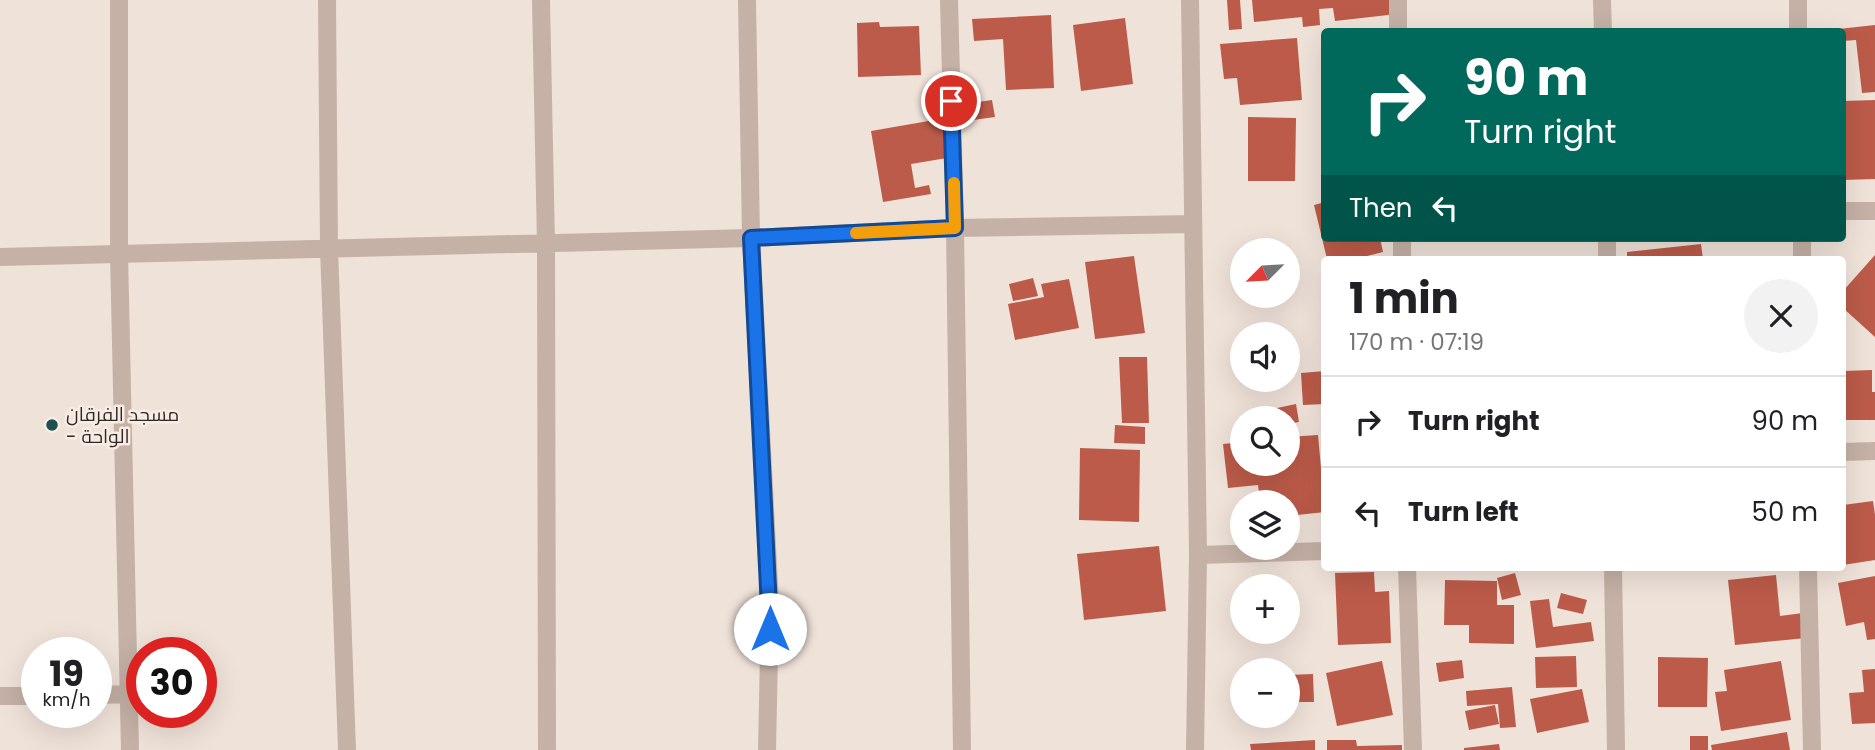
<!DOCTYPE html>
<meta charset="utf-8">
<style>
:root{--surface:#fff;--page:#f2f2f2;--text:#202124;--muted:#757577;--line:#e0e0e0}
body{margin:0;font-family:Poppins,Cairo,sans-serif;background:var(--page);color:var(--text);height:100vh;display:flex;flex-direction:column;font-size:26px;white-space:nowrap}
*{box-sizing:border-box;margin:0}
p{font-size:23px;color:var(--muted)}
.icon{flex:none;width:38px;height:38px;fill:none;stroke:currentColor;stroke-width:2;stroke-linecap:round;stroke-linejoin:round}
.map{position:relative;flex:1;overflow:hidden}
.sheet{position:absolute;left:1321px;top:256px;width:525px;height:315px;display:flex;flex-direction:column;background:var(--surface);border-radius:7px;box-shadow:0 7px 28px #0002}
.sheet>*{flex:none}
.guide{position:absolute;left:1321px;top:28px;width:525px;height:214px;border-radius:7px;box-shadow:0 7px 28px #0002;background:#00695c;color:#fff;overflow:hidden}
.needle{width:46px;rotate:246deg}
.fabs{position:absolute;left:1230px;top:238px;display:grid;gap:14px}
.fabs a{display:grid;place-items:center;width:70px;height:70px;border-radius:50%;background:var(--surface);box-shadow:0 7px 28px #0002;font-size:35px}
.speed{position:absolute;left:21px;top:637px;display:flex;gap:14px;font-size:35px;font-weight:700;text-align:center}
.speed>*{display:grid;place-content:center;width:91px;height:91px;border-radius:50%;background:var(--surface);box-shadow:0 7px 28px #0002;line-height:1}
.speed small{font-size:18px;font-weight:400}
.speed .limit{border:10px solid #d22;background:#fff;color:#111}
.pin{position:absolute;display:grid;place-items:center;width:60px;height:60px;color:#fff;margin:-30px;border:4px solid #fff;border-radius:50%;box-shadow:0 2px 7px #0007}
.me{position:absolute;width:77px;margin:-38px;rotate:0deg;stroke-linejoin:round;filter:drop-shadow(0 0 5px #0008)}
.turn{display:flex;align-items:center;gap:24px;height:147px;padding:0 28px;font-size:32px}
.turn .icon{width:91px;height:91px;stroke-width:2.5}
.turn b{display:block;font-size:49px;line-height:60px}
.then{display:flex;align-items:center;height:66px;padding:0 28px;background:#0003;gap:14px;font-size:26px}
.round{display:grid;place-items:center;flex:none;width:74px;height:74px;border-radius:37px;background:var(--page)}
.summary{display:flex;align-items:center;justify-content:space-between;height:119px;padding:0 28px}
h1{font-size:42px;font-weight:700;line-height:52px}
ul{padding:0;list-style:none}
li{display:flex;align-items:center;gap:21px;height:91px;padding:0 28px;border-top:2px solid var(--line)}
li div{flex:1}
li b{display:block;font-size:26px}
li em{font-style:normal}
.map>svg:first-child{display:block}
.building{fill:#bc5b49}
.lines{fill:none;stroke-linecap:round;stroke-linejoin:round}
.minor{stroke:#c5b1a6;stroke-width:18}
.route-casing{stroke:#114b97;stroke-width:18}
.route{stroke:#1a73e8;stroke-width:12}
.slow{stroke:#f59e0b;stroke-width:12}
.poi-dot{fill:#1f504f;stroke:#f7ede4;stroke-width:2.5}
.labels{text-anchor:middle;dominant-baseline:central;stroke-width:5;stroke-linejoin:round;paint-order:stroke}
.poi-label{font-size:19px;fill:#322926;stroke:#f7ede4;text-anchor:start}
</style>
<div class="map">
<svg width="1875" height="750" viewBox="0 0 1875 750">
<rect width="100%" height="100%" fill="#efe2d9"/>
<path class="building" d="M1227 0H1240L1242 29 1229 30Z
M1252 0H1395L1397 14 1335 21 1333 8 1319 9 1320 25 1303 27 1302 17 1254 22Z
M1051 15 1054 88 1006 90 1003 39 974 41 972 19Z
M1125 18 1133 84 1081 91 1073 25Z
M879 22 880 27 919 26 921 75 858 77 857 23Z
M1875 25V92L1862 93 1856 40 1843 41V32H1829V30Z
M1297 38 1302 100 1240 105 1237 78 1224 79 1220 44Z
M992 100 995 117 973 120 971 103Z
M1875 100V179L1843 180V101Z
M1248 117 1296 118 1295 181H1248Z
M946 118 953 157 911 164 915 188 929 185 931 194 883 202 871 131Z
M1321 118H1325V179H1321Z
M1325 202V238H1380L1383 252 1355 259H1327L1314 205Z
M1701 244 1703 259H1627V252Z
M1875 255V337L1843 308V291Z
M1134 256 1145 333 1095 339 1085 262Z
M1033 278 1038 296 1013 301 1009 284Z
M1069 279 1079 328 1015 340 1008 304 1044 297 1041 284Z
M1119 357H1147L1149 423H1122Z
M1872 370V392H1875V420H1843V371Z
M1325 371V404L1303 405 1301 373Z
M1296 404 1299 422 1288 424V418H1270L1268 410Z
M1115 425 1145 427V444L1114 443Z
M1318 435 1325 512 1288 516V502H1260L1258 485 1228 488 1223 444 1242 442V464H1288V437Z
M1080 448 1140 450 1139 522 1079 520Z
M1873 501 1875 515V560L1843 565V529L1845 528 1843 505Z
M1159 546 1166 611 1084 620 1077 554Z
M1374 572 1375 592 1389 591 1391 643 1338 645 1335 573Z
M1515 573 1521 595 1502 600 1497 578Z
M1776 575 1780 616 1803 613 1806 638 1735 645 1728 580Z
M1875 576V639L1867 640 1864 622 1846 626 1838 583Z
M1445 580 1497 581V605H1514V644L1469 643V625H1444Z
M1561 593 1587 600 1583 614 1557 608Z
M1549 599 1553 627 1591 622 1594 641 1536 648 1530 601Z
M1576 656 1577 687 1536 688 1535 657Z
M1658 657 1708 658 1707 707H1658Z
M1462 660 1464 678 1439 682 1436 663Z
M1382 661 1393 715 1337 726 1326 673Z
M1781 661 1791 720 1721 731 1715 692 1727 691 1724 670Z
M1875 669V723L1852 724 1849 693 1864 692 1862 670Z
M1313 674 1314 702H1288V675Z
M1512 687 1516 727 1500 728 1498 704 1467 706 1466 691Z
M1582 689 1589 722 1537 733 1530 699Z
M1495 705 1499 724 1469 730 1465 711Z
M1787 732 1790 750H1712L1711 745Z
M1690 736H1708V750H1690Z
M1315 740V750H1251L1250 744Z
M1327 740H1356L1357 746 1402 745V750H1327Z
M1499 744 1500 750H1464V748Z"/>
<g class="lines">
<path class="minor" d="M119 0V253L130 750
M327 0 329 248 347 750
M541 0 546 244 547 750
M747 0 751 238 770 604 767 750
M949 0 955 228 962 750
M1190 0 1198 555 1195 750
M1398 0V32
M1602 0 1603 32
M1798 0V32
M1843 211H1875
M1402 238V259
M1607 238V259
M1802 238V259
M0 257 751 238 955 228 1193 224
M1843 452 1875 451
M1198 555 1325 551
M1407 567 1413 750
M1613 567 1616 750
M1808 567 1812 750
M96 695 130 694
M0 696H37"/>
</g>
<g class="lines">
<g class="route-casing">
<path id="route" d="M770 629 751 238 955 228 951 101"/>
</g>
<use href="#route" class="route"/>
<path class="slow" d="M856 233 955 228 954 183"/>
</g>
<circle class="poi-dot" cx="52" cy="425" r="7"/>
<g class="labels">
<g class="poi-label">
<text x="66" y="414">مسجد الفرقان<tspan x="66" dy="22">- الواحة</tspan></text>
</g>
</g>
</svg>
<div class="fabs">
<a><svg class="needle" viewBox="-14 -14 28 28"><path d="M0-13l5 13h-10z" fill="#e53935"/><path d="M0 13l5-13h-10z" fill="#757577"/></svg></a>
<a><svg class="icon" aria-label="sound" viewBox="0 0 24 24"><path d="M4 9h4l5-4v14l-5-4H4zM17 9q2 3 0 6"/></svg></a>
<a><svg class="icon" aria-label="search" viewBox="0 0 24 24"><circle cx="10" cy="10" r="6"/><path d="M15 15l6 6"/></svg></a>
<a><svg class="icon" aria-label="layers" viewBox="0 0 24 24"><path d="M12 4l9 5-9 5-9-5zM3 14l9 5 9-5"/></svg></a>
<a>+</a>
<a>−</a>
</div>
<div class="speed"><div>19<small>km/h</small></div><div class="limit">30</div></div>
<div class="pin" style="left:951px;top:101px;background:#d93025"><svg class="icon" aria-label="arrive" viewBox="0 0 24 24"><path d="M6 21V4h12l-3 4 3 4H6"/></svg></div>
<svg class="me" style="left:770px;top:629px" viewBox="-20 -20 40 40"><circle r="19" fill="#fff"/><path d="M0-13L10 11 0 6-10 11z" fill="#1a73e8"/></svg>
<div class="guide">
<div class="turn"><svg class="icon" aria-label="right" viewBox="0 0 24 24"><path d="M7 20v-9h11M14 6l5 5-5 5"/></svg><div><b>90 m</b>Turn right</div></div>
<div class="then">Then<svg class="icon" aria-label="left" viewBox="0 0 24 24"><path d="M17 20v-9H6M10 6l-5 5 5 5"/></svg></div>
</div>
<section class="sheet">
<div class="summary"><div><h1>1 min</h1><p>170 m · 07:19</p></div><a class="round"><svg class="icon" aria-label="close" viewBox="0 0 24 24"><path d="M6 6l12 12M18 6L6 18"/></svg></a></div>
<ul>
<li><svg class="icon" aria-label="right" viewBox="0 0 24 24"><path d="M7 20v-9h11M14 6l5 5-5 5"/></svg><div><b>Turn right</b></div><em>90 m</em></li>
<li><svg class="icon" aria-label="left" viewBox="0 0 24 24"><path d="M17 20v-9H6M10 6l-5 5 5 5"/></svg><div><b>Turn left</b></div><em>50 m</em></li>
</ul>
</section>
</div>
